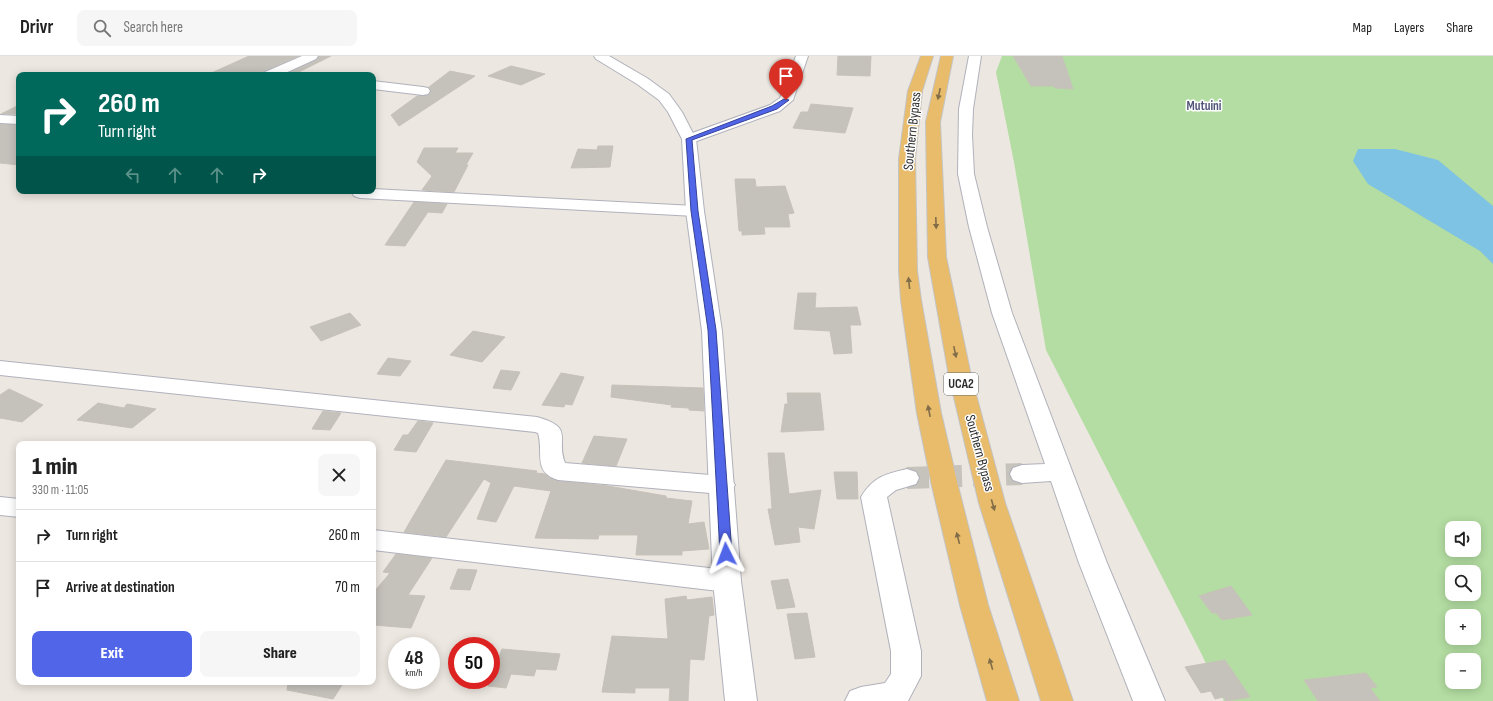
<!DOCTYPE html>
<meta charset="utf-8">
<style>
:root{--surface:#fff;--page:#f6f6f6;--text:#222;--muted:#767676;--line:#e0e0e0;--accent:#5165e8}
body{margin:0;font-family:"Sofia Sans Condensed",sans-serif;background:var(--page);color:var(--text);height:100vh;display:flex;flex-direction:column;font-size:15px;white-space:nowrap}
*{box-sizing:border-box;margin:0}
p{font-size:13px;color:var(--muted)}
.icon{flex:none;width:22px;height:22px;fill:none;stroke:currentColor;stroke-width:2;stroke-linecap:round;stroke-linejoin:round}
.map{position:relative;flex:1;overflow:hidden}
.side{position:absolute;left:16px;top:385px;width:360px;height:244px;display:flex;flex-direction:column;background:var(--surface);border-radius:8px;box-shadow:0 2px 10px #0003}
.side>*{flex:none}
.hud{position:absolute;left:16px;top:16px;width:360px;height:122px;border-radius:8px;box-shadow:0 2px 10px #0003;background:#00695c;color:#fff;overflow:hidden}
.controls{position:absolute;left:1445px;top:465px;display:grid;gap:8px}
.controls a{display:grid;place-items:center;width:36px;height:36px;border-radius:8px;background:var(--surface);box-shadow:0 2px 10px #0003;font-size:20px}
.speed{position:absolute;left:388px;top:581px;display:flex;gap:8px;font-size:20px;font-weight:700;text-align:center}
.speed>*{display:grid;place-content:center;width:52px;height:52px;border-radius:50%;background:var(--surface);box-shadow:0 2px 10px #0003;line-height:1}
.speed small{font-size:10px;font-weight:400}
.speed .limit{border:6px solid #d22;background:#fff;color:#111}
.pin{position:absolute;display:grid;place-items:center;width:34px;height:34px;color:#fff;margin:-41px -17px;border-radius:50% 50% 50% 0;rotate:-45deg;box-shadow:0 0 4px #0007}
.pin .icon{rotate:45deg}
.me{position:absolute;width:44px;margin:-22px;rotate:357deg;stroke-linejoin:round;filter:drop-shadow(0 0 3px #0008)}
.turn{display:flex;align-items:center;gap:14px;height:84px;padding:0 16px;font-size:18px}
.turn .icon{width:52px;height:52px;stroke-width:2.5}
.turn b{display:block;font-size:28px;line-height:34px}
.lanes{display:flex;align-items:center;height:38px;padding:0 16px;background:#0003;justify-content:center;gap:20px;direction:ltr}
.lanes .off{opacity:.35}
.round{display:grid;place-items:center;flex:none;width:42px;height:42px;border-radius:8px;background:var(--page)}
.head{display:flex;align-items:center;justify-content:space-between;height:68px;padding:0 16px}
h1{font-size:24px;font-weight:800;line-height:30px}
.primary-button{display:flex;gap:8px;margin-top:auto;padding:8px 16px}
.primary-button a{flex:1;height:46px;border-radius:8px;background:var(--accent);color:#fff;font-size:16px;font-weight:800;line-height:46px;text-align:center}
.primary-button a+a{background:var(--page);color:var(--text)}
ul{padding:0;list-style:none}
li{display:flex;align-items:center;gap:12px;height:52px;padding:0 16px;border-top:1px solid var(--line)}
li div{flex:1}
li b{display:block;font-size:15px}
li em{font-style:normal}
header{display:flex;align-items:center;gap:24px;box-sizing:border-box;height:56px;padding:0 20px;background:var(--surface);border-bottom:1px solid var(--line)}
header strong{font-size:19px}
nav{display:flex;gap:22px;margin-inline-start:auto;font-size:14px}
.search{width:280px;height:36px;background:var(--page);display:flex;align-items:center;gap:10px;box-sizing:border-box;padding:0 14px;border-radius:8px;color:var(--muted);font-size:15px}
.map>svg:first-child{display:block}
.green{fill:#b3dda2;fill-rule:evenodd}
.water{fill:#7ec3e3}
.building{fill:#c5c1bb;stroke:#c7c3b9}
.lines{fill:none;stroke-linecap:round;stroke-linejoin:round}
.minor-tunnel{stroke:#c6c2bc;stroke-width:22;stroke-dasharray:22 11;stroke-linecap:butt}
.minor-casing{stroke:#b0b1bb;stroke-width:2}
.secondary-casing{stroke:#b0b1bb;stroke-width:2}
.trunk-casing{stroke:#c4c4c4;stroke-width:2}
.minor{fill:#fff;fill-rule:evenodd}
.secondary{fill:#fff;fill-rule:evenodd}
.trunk{fill:#e8bc6b;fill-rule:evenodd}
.oneway{fill:#816d48}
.route{fill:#5165e8;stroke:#354297}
.labels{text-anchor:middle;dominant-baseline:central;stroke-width:3;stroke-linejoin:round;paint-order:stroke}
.far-quarter-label{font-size:13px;font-weight:bold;fill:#505578;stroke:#fff}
.shield{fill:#fff;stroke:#6b6b6b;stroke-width:1}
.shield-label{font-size:13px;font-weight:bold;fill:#2c2c2c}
.street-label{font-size:14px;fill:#2c2c2c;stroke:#fff}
</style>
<header>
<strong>Drivr</strong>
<div class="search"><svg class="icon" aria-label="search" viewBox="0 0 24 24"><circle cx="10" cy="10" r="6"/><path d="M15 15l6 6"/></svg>Search here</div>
<nav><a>Map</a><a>Layers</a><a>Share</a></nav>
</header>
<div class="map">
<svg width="1493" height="645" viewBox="0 0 1493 645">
<rect width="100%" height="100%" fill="#ece7e0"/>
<path class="green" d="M1002 0H1493V645H1224L1201 597 1046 294 1014 106 996 16ZM1452 472H1474V494H1452ZM1452 516H1474V538H1452ZM1452 560H1474V582H1452ZM1452 604H1474V626H1452Z"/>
<path class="water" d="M1358 93H1395L1438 104 1493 150V208L1480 195 1368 128 1353 105Z"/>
<path class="building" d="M249 0H298L264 15 263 19H207Z
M319 0H331L297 17 291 16 317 4Z
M838 0H871L870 20 837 19Z
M1013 0H1062L1073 33 1055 32 1054 30H1031Z
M511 10 545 18 521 29 488 20Z
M450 15 475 20 399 70 391 59 417 40 429 39 431 34 429 31Z
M811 48 853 52 845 77 793 72 801 56H808Z
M19 49V58H1Z
M0 68 19 69V109L0 107Z
M598 90H613L610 111 571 112 578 93 597 94Z
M424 92H458L455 97H473L466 109H468L454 136 422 134 432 120 417 106Z
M735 123H755L756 131 785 130 794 157 788 158 790 171H764L765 178 742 179V175H739Z
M414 146 447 148 442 157 428 156 405 190 385 189Z
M798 237H816L815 252 857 251 861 269H850L852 297 834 298 830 275 794 273Z
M350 257 361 269 321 285 310 271Z
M473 275 505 281 482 306 450 299Z
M388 302 411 305 400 320 377 318Z
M501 314 520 316 511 334 493 332Z
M561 317 584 321 572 349 565 348 564 351 542 349Z
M612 329 703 332 704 355 689 354V352L671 351 672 349 611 341Z
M9 333 43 349 22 366 0 362V339Z
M787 337H820L824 374 781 376 785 348H788Z
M98 347 124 352 127 348 156 353 132 372 77 364Z
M323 355 341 357 330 374 312 373Z
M418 365 433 367 416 396 394 394 403 379H408Z
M594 380 627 383 616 410 582 407Z
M768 397H784L789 438 821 434 814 473 798 471 800 486 775 489 768 453H772Z
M446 404 537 415 536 417 545 418 558 425 608 430 666 440V442L692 445 688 468 704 466 709 493 682 495V499H636L638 479H599L598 483 535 482 551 435 514 430 496 466 477 463 491 427 484 423 446 481 404 476Z
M834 416H857L858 443H837Z
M396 498 432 502 408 539 425 540 411 572 373 569V537L390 517 383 516Z
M458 513 477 514 470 534 450 533Z
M788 523 795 551 777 553 771 525Z
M1231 530 1252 559 1222 564 1216 557H1212L1199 540Z
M686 540 687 544 712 541 714 559 709 560 704 604 690 603 688 645H669L670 632H635V637L602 636 612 580 668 583 665 543Z
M807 557 815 601 795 603 787 558Z
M502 593 560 598 556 614 536 613 534 620 511 618 506 632 488 630Z
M1225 604 1250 641 1226 645 1223 641 1215 643 1211 635 1201 637 1185 611Z
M1366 617 1377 631 1370 632 1380 645H1318L1304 624Z
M288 626H344L333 643 287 634Z"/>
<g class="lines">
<path class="minor-tunnel" d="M907 422 1022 418"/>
<g class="minor-casing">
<path id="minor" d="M302 0H318L316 3 281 19H264L265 16Z
M796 0H808L793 44 780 55 694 86 689 87 684 86 682 83 684 80 770 49 780 42Z
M969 0H981L973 53 972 79 974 118 987 171 1012 257 1107 507 1165 645H1133L1079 507 1051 425 1022 427 1013 424 1010 418 1013 412 1022 409 1045 408 992 257 969 171 958 118 959 53Z
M373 25 423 31 428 32 430 35 428 38 423 39 373 33Z
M0 59 19 60V68L0 67Z
M373 133 695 150 701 151 704 155 701 159 695 160 360 142 354 140 352 137 353 135H373Z
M0 305 537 361C576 372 555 382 565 407L722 420 731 423 735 429 731 435 722 438 558 424C532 416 544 396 538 377L535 376 0 319Z
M907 413 916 416 919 422 916 428 896 434 887 441 921 595V620L908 645H845L850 635 861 631 885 627 891 618V595L861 441C873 421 885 418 907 413Z
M0 441 19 443V461L0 459Z
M373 474 727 514 737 517 741 525 737 533 727 536 373 494Z"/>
</g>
<g class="secondary-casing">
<path id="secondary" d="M594 0H609L647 22 669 38 682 56 696 83 704 155 722 275 741 525 757 645H725L713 525 702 275 686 155 682 83 668 56 659 44 637 28 596 3Z"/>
</g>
<g class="trunk-casing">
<path id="trunk" d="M921 0H933L922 35 915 103 917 215 921 244 941 357 958 430 988 549 1019 645H987L960 549 932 430 917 357 901 244 899 215V103L908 35Z
M941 0H953L940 66 946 201 971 320 1005 447 1073 645H1041L979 447 949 320 928 201 926 66Z"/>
</g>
<use href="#minor" class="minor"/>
<use href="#secondary" class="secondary"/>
<use href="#trunk" class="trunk"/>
</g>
<defs><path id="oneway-solid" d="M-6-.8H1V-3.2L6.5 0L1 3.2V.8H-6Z"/></defs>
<g class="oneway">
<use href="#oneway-solid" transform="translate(939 38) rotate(102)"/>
<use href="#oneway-solid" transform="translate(936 167) rotate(88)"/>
<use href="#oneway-solid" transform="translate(909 227) rotate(-96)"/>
<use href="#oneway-solid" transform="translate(955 296) rotate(78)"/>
<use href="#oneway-solid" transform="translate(929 355) rotate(-101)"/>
<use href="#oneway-solid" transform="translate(993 449) rotate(74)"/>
<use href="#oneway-solid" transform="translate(958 482) rotate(-104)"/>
<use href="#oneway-solid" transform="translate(991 608) rotate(-106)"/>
</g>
<path class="route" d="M784 43 789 44 777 53 692 84 698 155 716 274 732 498 730 501 726 502 722 501 720 498 708 274 691 155 686 83 772 50Z"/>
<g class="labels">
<g class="far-quarter-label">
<text x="1204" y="50">Mutuini</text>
</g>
<rect class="shield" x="944" y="317" width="34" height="22" rx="3"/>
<g class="shield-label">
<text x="961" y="328">UCA2</text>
</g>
<g class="street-label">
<text transform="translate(912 75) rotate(-84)">Southern Bypass</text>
<text transform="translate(980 397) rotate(75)">Southern Bypass</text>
</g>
</g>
</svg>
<div class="controls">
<a><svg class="icon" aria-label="sound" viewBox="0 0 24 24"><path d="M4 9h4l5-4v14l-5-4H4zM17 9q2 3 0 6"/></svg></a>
<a><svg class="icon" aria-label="search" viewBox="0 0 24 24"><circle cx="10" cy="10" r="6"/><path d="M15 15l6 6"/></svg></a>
<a>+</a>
<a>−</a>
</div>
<div class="speed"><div>48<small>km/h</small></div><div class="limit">50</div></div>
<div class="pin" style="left:786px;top:44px;background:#d93025"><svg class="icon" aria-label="arrive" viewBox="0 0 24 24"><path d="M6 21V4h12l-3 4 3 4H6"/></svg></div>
<svg class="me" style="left:726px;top:498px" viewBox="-20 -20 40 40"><path d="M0-17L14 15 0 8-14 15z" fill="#5165e8" stroke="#fff" stroke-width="4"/></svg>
<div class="hud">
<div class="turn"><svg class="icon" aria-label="right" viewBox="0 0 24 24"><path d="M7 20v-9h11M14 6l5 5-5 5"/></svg><div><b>260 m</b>Turn right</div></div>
<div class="lanes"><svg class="icon off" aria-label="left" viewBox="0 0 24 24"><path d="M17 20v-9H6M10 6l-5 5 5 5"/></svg><svg class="icon off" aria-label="ahead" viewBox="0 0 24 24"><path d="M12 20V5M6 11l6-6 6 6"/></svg><svg class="icon off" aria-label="ahead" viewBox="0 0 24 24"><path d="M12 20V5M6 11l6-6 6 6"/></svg><svg class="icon" aria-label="right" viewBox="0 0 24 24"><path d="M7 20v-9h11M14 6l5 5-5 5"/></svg></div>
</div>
<section class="side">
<div class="head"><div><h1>1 min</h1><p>330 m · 11:05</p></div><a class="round"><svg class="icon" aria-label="close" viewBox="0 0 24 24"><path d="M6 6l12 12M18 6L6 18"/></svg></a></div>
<ul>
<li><svg class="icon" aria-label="right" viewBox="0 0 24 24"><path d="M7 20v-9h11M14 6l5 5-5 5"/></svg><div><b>Turn right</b></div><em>260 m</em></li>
<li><svg class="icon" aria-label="arrive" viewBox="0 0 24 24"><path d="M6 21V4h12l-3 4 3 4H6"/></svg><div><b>Arrive at destination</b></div><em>70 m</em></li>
</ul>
<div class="primary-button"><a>Exit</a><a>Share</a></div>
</section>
</div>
